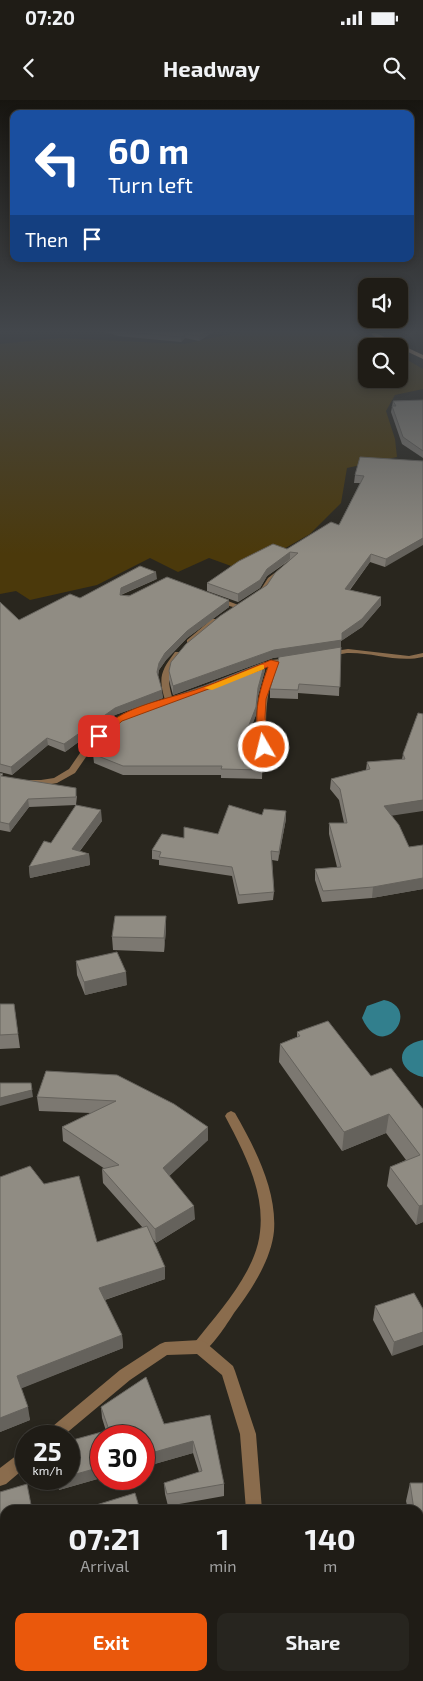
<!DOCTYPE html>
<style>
:root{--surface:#1f1c16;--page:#27251f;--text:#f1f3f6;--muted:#a1a1a1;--line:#3c3a35;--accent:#ea580c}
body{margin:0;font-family:"Exo 2",sans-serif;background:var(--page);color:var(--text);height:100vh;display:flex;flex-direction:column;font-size:19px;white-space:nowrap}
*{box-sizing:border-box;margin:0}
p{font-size:16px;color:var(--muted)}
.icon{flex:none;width:28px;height:28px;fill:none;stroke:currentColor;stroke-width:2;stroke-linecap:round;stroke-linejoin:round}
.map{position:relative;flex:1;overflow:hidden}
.panel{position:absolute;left:0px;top:1405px;width:424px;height:176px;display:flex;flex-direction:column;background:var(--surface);border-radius:15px 15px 0 0;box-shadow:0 2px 8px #0003,0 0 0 1px var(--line)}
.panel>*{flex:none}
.hud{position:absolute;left:10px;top:10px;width:404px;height:152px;border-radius:10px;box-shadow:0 2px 8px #0003,0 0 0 1px var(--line);background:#1a4fa0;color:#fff;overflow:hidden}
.buttons{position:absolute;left:358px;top:178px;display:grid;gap:10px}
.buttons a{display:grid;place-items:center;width:50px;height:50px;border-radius:10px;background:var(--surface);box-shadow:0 2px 8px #0003,0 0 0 1px var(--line);font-size:25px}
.speed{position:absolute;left:15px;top:1325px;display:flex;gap:10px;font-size:25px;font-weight:700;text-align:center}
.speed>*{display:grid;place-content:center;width:65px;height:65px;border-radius:50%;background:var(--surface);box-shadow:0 2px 8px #0003,0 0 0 1px var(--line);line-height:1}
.speed small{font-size:12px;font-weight:400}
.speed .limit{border:8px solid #d22;background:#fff;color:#111}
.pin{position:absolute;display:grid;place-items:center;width:42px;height:42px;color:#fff;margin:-21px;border-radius:10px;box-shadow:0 2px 8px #0006}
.me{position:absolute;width:55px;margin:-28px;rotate:352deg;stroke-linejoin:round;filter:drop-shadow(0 0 4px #0008)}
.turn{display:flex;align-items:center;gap:18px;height:105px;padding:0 15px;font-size:22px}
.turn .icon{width:65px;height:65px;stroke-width:2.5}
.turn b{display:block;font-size:35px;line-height:42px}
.then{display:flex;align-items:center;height:48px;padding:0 15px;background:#0003;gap:10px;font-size:19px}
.eta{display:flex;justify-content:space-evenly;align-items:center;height:85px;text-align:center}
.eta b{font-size:30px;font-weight:700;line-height:35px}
.action{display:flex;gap:10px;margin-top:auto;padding:10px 15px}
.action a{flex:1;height:58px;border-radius:10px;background:var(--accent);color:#fff;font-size:20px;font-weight:700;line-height:58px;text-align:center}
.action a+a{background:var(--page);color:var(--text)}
.status{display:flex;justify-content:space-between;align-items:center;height:35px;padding:0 25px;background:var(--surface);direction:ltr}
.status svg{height:14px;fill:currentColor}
header{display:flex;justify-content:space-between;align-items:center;height:65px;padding:0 15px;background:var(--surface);font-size:22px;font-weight:700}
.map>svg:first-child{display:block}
.green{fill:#4b390b}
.water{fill:#327f8d}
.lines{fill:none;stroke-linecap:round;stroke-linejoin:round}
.minor{fill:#8a6c4d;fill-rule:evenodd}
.tertiary{fill:#8a6c4d;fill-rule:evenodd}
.trunk{fill:#f3c596;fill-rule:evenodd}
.wall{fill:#7c7871}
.shaded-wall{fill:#65625c}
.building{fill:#908c83;stroke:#65625c}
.route{fill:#ea580c;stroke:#983908}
.slow{fill:#f59e0b}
</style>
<div class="status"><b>07:20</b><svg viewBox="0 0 49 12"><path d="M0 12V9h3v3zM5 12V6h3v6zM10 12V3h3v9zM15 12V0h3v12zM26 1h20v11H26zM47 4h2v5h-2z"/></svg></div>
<header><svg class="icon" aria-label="back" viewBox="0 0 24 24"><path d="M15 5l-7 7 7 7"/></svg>Headway<svg class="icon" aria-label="search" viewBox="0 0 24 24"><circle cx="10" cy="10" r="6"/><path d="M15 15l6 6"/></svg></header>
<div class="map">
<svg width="423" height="1581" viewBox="0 0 423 1581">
<rect width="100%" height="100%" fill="#29261e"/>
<path class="green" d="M240 232H358L383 246H366V279H399V255L423 269V289L395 295 386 311 395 339 397 357 347 368 341 403 310 434 245 471 209 458 178 472 150 458 97 485 30 500 16 491 0 494V244L59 238 184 244Z"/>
<path class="water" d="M384 900C423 908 383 965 362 918L367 906Z
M423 940V977C396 971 394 945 423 940Z"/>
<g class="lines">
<path class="minor" d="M281 468 286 469C283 473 277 476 274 480 267 486 268 495 256 495L255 493 261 489 268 478Z
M214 498H220L241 506 237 508 214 502Z
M212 519H215L219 521 193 544H187V540Z
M348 549 409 556 423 553V557C397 563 373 552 347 553 339 554 331 558 324 554L328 552Z
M175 552H181L182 554C168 573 166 577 173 600L169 602 165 600C158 577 161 571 175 552Z
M291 558 295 560 294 562 277 564C266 592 264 617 268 647L264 650 261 649C251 625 259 590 268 567L252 573 248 571 271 560Z
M117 618 121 621 120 623 86 657 75 673 57 683 41 686 27 684 26 682 27 680H41L54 678 69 669 80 653 114 619Z
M231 1011 235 1013C255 1048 277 1090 274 1131 271 1161 251 1190 234 1213 227 1224 211 1249 200 1254L195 1252 193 1247 195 1242C219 1212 256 1172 260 1132 265 1091 243 1050 225 1016L227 1013Z"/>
<path class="tertiary" d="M200 1240 205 1242 233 1266 235 1271 256 1334 262 1410H246L240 1334 222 1275 197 1254 167 1255 130 1280 63 1336H44L47 1331 120 1270 160 1244 165 1242Z
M26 1349V1367L6 1384 0 1386V1368L21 1352Z
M265 1576H283L285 1581H267Z"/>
<path class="trunk" d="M372 233H376L423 255V259L372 235Z"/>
</g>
<path class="wall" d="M105 232H213L199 241 185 238 181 242 118 236Z
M423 300V358L402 344 391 312 393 301Z
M423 361 385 467 370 462 350 490 381 497V505L362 527 341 541 339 596 298 593V599L270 598V589L279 557 273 558 173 595 169 580V571L267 485 290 460 267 476 260 488 238 502 207 491V483L287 449 339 425 360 383H354L355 375Z
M157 479 121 495 229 500V507L187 538 166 560 159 570 158 576 163 598 115 615 65 652 48 645 12 675 0 672V502L19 520 80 498Z
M265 570 258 596 256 615 250 629 258 651H263L262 679 221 678V675H123L94 663 93 654Z
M418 613 392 716 409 747 423 745V789L372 798 322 802 315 780V769L337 767 329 734V723H344L339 700 330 689 331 679 366 670 367 662 402 659 403 654Z
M0 673 3 676 77 696 76 705 102 721 80 751 89 754 90 765 30 778 29 767 51 743 76 705 29 707 10 732 0 730Z
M286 711V719L278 761 272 760 274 792 273 800 238 804 232 776 159 765V760L152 759V750L184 738 218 734 262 715Z
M166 816V829L164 852 113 850 112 837Z
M76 861 127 885 85 895 77 875Z
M0 904H14L20 948 0 949Z
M297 932 371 976 423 1009V1122L416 1125 387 1086 390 1067 406 1060 386 1033 342 1051 279 962 280 944 297 937Z
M46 971 208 1040 169 1076 195 1119 156 1143 153 1139 165 1179 105 1200 122 1235 123 1248 21 1288 30 1320 0 1332V1077L44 1084 97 1142 143 1128 103 1083 102 1069H105L63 1041 62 1027 91 1013 39 1011 37 997Z
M414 1193 392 1256 373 1220 375 1206Z
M146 1277 164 1324 210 1315 224 1384V1396L168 1406 165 1394 164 1383 199 1372 193 1353 144 1367V1336H101V1378L59 1390 57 1379H69V1341L106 1331 102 1318 101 1307Z
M410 1383H423V1506L419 1479V1410H408L406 1401Z"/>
<path class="shaded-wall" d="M206 232H213L199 241V236Z
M185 234V238L181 242V237Z
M423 438V445L385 467 386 459Z
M290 452V459L267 476 260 488 238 502V494L267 469Z
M371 454 370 462 344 497 345 489Z
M156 472 157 479 120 495 121 488Z
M381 497V505L362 527 341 541V548L273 558 173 595V586L274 550 342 533Z
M229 500V507L187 538 166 560 159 570 157 580V572L159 563 165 553 187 531Z
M265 562V570L258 596 256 615 249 634V625Z
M162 590 163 598 115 615 65 652 64 644 115 608Z
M47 638 48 645 12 675 11 667Z
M28 699 29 707 10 732 9 724Z
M423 700V711L383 717 384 706Z
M101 710 102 721 75 757 89 754 90 765 30 778 29 767 72 749Z
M286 711V719L278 761 279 752Z
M423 778V789L372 798 373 787Z
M166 816V829L164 852V838Z
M126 872 127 885 85 895 84 882Z
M32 990 33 997 0 1006V998Z
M389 1014 386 1033 342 1051 344 1032Z
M208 1027V1040L163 1082V1068Z
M423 1105V1122L416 1125 419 1106Z
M194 1106 195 1119 156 1143 155 1129Z
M165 1167V1179L101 1201 99 1188Z
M423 1232V1245L392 1256 394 1242Z
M122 1235 123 1248 20 1289 17 1276Z
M28 1307 30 1320 0 1332V1318Z
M193 1341V1353L144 1367V1355Z
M101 1367V1378L59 1390 58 1379H69V1376Z"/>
<path class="building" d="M127 232H206L199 236 185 234 181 237Z
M423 300V351L403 337 392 306H396L393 301Z
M360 357 423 361V438L386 459 371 454 345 489 381 497 362 519 342 533V540L274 550 173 586 169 571 171 562 186 544 220 516 267 485 275 473 298 453 290 452 267 469 260 480 238 494 207 483 239 461 273 444 287 449 331 422 339 425 364 376 355 375Z
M140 466 156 472 121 488 120 495 129 496 167 477 229 500 187 531 165 553 159 563 157 572 162 590 115 608 64 644 47 638 11 667 0 664V502L19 520 70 494 80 498Z
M341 547 340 587 299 584 298 590 270 589 279 557Z
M265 562 258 588 256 607 249 625 258 651H263L262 670 221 669 222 666H123L93 654 103 634 123 614 204 586Z
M418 613 423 614V700L384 706 399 725 409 747 423 745V778L373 787 323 791 315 769 341 767 329 723H347L340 689 331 679 370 669 367 662 405 659 403 654Z
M0 673 3 674 1 676 76 688V697L28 699 9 724 0 722Z
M76 705 101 710 72 749 89 754 29 767 44 741 51 743Z
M229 705 262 715 264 709 286 711 279 752 271 751 274 792 239 795 232 767 159 757 161 752 152 750 162 734 184 738V727L218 734Z
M115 816H166L164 838 112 837Z
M117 852 126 872 84 882 76 861Z
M0 904H14L18 934 0 935Z
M328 921 371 976 391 968 423 1009V1105L419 1106 390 1067 420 1055 389 1014 344 1032 280 944 300 936 297 932Z
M46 971 117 975 174 1004 208 1027 163 1068 194 1106 155 1129 102 1069 119 1065 62 1027 116 1001 37 997Z
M0 983H31L32 990 0 998Z
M30 1066 44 1084 79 1076 97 1142 147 1126 165 1167 99 1188 122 1235 17 1276 28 1307 0 1318V1077Z
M414 1193 423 1209V1232L394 1242 375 1206Z
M146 1277 164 1324 210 1315 224 1384 167 1394 164 1383 202 1371 193 1341 144 1355V1336H101V1367L69 1376V1341L109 1330 101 1307Z
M410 1383H423V1463L419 1437V1410H414Z
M27 1384 32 1410H5V1576H222L223 1581H48V1579L43 1581H0V1392Z
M135 1393 140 1410H80Z"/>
<linearGradient id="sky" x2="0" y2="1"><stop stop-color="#171510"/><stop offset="0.51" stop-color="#43474c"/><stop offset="1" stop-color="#43474c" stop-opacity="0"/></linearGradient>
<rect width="423" height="454" fill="url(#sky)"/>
<path class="route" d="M271 560 279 562 266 599 265 617 268 649 259 647C255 612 256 601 268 567L122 621 103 638 95 636C119 607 160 601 195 590 221 581 246 570 271 560Z"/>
<path class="slow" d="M261 565H264V569L212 590 204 588Z"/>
</svg>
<div class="buttons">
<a><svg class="icon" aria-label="sound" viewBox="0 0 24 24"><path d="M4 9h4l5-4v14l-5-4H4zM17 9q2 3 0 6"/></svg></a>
<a><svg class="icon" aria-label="search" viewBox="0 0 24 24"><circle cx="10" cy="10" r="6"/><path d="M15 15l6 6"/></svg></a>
</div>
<div class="speed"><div>25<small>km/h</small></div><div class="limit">30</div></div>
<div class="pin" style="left:99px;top:636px;background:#d93025"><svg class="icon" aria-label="arrive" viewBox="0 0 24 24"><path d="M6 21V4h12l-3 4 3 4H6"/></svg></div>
<svg class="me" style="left:264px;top:647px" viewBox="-20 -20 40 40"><circle r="17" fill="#ea580c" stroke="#fff" stroke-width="3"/><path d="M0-11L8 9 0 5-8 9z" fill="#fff"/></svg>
<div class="hud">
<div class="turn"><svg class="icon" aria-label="left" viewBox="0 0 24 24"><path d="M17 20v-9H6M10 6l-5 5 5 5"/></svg><div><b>60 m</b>Turn left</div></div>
<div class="then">Then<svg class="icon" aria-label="arrive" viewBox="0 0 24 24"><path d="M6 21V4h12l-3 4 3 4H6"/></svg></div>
</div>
<section class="panel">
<div class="eta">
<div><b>07:21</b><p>Arrival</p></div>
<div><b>1</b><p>min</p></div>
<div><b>140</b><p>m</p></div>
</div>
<div class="action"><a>Exit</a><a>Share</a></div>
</section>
</div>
